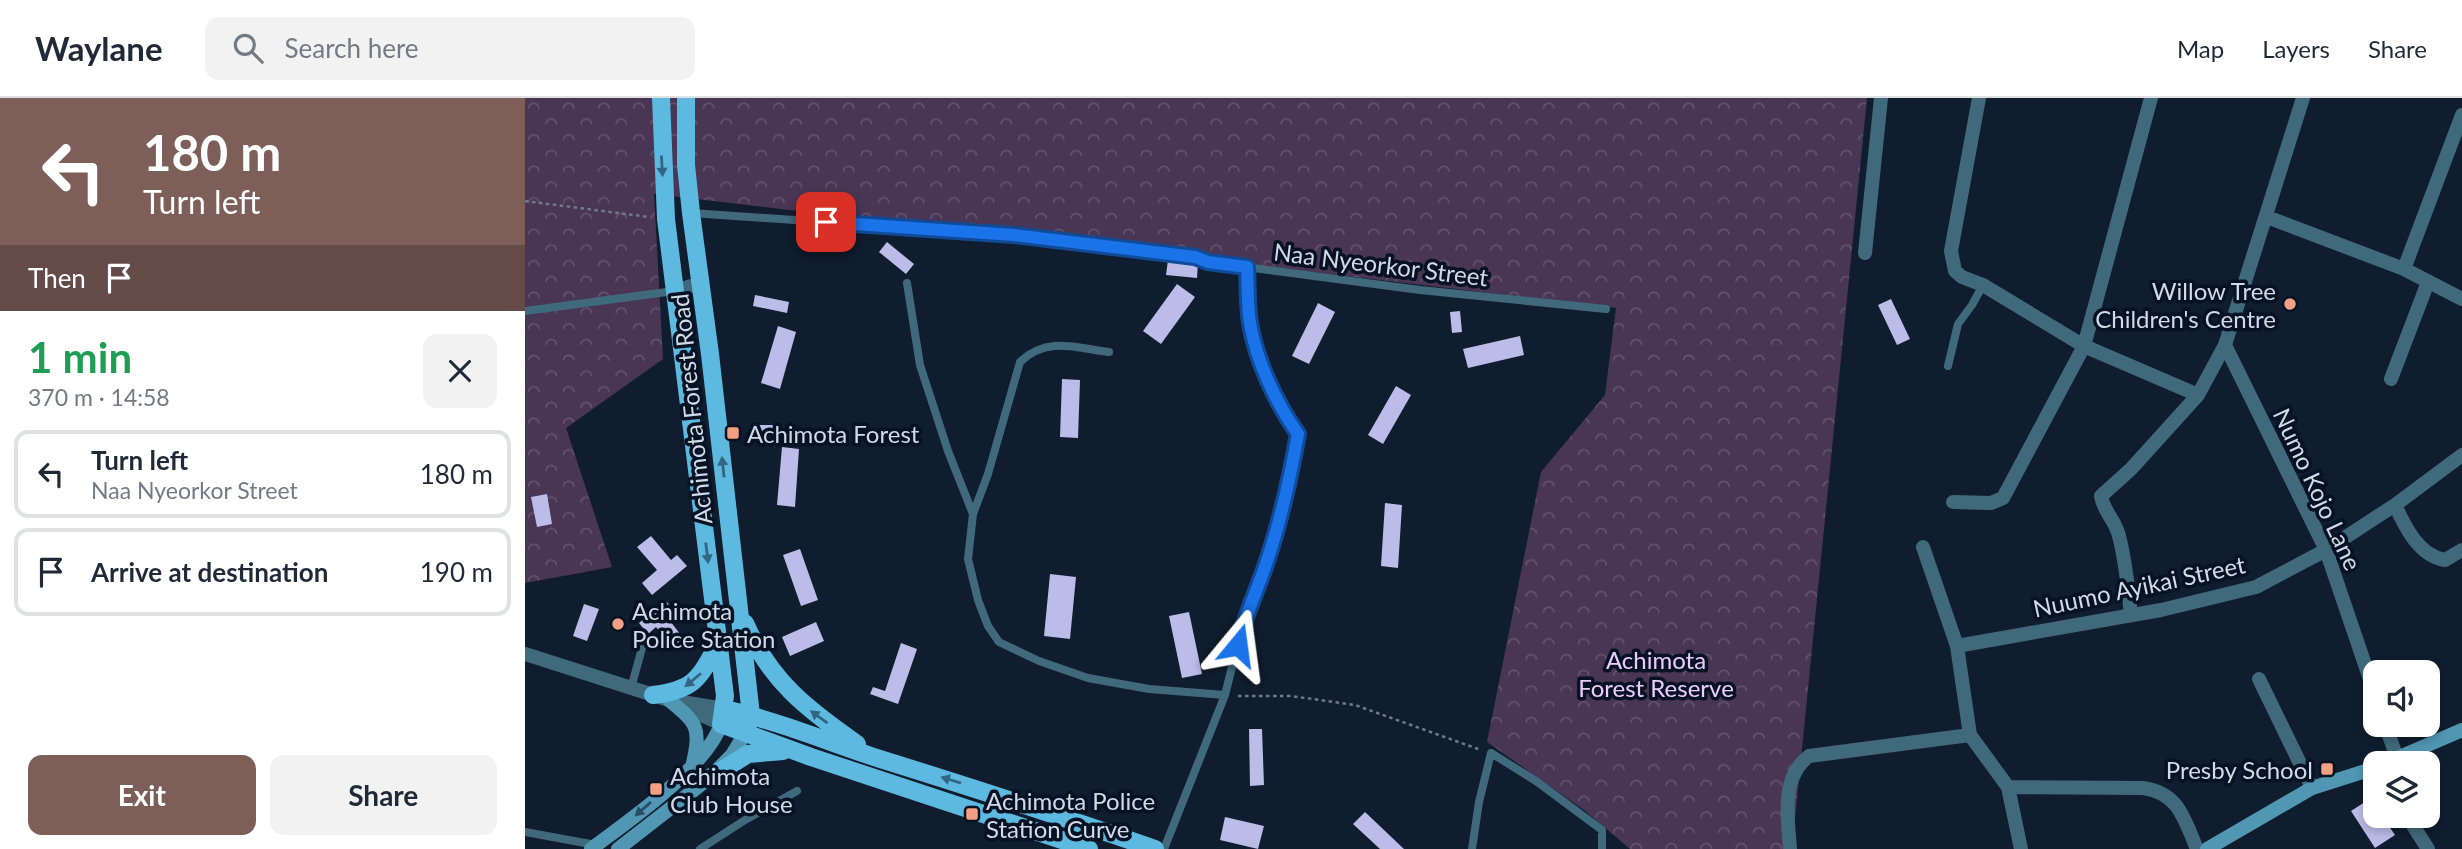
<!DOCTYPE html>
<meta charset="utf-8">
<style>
:root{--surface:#fff;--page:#f2f2f3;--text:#1f2937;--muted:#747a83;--line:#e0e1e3;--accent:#7e5e59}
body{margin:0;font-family:Lato,sans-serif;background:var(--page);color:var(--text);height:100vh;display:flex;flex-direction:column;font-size:26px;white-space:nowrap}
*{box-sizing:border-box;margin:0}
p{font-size:23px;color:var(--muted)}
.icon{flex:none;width:38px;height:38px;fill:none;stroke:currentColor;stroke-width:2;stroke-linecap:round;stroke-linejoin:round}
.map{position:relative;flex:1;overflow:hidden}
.details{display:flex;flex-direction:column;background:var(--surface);width:525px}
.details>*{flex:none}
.banner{background:#7e5e59;color:#fff;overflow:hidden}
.controls{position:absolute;left:1838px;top:562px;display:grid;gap:14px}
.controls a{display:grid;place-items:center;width:77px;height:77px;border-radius:14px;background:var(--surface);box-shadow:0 4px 10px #0003;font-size:35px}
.pin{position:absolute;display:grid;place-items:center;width:60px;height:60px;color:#fff;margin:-30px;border-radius:14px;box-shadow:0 4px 10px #0006}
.me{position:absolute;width:77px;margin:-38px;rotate:16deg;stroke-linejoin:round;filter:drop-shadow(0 0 5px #0008)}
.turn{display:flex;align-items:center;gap:24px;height:147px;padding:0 28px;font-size:32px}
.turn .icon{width:91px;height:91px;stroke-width:2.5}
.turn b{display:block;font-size:49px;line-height:60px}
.then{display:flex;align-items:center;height:66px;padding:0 28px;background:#0003;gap:14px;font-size:26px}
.round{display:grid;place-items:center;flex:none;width:74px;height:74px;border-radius:14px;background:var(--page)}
.summary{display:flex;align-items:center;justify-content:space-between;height:119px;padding:0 28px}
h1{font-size:42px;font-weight:700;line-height:52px;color:#1e9e55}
.cta{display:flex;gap:14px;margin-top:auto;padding:14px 28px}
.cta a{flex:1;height:80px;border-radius:14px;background:var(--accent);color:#fff;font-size:28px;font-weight:700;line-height:80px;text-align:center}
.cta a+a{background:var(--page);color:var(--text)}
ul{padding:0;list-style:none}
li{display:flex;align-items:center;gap:21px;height:88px;margin:0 14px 10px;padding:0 14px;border:4px solid var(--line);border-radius:14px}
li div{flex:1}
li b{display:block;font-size:26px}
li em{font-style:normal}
header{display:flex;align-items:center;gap:42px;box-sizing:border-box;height:98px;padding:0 35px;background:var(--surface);border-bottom:2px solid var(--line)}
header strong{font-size:33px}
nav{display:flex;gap:38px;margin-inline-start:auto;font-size:24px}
.search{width:490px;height:63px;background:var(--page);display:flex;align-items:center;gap:18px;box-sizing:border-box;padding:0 24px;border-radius:14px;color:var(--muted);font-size:26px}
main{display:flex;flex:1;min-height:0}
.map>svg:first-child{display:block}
.forest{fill:url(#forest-crowns)}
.building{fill:#bcbce8}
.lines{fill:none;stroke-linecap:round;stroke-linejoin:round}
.path{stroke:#6f7a89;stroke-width:2.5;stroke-dasharray:3.5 3.5;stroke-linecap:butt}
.lane{stroke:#406a7c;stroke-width:8}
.street{stroke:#406a7c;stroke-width:14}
.secondary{stroke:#5197b3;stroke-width:14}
.primary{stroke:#5db9df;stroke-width:18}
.oneway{fill:#326682}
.oneway2{fill:#284e64}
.route-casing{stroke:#114b97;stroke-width:18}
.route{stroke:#1a73e8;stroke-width:12}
.poi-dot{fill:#f39f83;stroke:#071324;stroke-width:2.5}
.labels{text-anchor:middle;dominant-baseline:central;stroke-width:7;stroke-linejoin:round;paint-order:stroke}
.street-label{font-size:24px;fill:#d1dae6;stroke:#071324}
.poi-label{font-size:24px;fill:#d1dae6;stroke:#071324;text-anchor:start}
.park-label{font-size:24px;fill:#ebccfc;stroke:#071324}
</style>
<header>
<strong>Waylane</strong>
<div class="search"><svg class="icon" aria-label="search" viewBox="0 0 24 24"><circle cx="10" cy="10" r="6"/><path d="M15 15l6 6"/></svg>Search here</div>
<nav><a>Map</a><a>Layers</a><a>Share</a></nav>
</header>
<main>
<section class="details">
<div class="banner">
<div class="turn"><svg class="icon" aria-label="left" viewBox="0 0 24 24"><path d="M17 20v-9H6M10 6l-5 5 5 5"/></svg><div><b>180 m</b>Turn left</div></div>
<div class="then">Then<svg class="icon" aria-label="arrive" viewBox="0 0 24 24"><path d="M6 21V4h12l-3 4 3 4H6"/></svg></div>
</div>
<div class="summary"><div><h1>1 min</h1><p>370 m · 14:58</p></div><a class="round"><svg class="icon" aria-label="close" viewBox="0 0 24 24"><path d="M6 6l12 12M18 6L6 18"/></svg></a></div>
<ul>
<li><svg class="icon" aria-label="left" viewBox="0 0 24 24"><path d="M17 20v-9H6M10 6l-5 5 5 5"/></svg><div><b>Turn left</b><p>Naa Nyeorkor Street</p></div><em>180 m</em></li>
<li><svg class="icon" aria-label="arrive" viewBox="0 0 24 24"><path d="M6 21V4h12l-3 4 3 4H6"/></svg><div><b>Arrive at destination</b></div><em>190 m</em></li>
</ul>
<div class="cta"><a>Exit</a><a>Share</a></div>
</section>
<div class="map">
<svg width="1937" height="751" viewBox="0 0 1937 751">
<defs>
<pattern id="forest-crowns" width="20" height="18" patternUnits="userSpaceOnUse" patternTransform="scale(1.75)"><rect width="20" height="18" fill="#493654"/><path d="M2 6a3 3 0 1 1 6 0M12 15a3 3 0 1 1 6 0" fill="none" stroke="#62526d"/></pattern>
</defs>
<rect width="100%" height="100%" fill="#101d2e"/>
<path class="forest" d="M0 0H1342L1267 751H1105L1059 712 962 644 1016 374 1080 297 1091 210 129 96 138 261 41 330 87 469 0 485Z"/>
<path class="building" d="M362 144 389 166 381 176 354 154Z
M643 162 673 165 672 180 641 177Z
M652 186 670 199 636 246 618 233Z
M230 197 264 204 262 215 228 208Z
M1366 201 1385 241 1372 247 1353 207Z
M793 205 810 214 784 266 767 258Z
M935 213 937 234 927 235 925 214Z
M253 228 271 234 255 291 236 285Z
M995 238 999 257 943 270 938 251Z
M537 281 555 282 553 340 535 339Z
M871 288 886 297 858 346 843 337Z
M228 327H252L253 335H228Z
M257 349 274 351 270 409 252 407Z
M22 396 27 426 12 429 6 399Z
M860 405 877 407 873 470 856 468Z
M126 438 146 462 152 457 162 468 127 497 117 485 132 472 112 449Z
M275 451 293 502 276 508 258 457Z
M525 476 551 479 545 541 519 538Z
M141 503 149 513 142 519 162 545 151 553 131 529 123 536 114 525Z
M59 506 74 511 62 543 48 538Z
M664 514 677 576 657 580 644 518Z
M291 524 299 543 265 558 257 539Z
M376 545 392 551 373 606 345 596 348 589 360 593Z
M724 631H737L739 687 725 688Z
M1846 700 1850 706V718H1857L1870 737 1850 750 1826 713Z
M840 714 879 751H855L828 726Z
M700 719 739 728 733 751 695 742Z"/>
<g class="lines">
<path class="path" d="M0 103 124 119
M713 598H766L830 607 956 652"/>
<path class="lane" d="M166 115 489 137 670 159 683 164 895 192 1081 211
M382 185 395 267 423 353 448 416
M0 213 149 193
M584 254C551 250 522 238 495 264L463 376 448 416 443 461 453 502 463 528 474 544 514 563 563 580 624 591 700 597
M1423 268 1433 226 1447 207 1458 187
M106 590 119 543
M0 734 71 747
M175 751 220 722 272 693
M639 751 700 597 719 521 740 469 762 395 773 336C751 305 731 262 725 225 722 207 723 187 722 169
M947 751 954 704 966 655 1011 683 1077 732V751"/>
<path class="street" d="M1454 0 1426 153 1430 173 1437 179 1458 187 1559 248 1673 297
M1742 119 1879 171 1937 201
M1340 155 1356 0
M1879 171 1937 17
M149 193 177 185
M1700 247 1801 452 1850 596
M1866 281 1903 184
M1428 404 1466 405 1478 400 1559 248 1626 0
M1870 407C1880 429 1894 458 1920 462L1937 452
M1398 449 1432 548 1445 637 1483 689 1496 751
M1606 517C1603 491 1601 464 1594 438 1591 423 1578 413 1576 398L1606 371 1673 297 1700 247 1778 0
M1432 548 1636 512 1731 489 1801 452 1870 407 1937 357
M0 556 144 602 200 611
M1734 581 1787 690
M161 610 196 626
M1860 626 1872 660
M1483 689 1618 690C1654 695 1659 721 1672 751
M1882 718 1903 751
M1265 751C1263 720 1255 680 1284 658L1445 637"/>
<path class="secondary" d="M144 602C172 625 176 629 168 665
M1861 665 1937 632
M66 751C102 724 182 669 196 626
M93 751 183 681 207 657 221 634
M1682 751 1787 690 1850 670"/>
<path class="primary" d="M136 0 141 121 200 598 196 626 286 659 564 751
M161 0V67L166 115 185 256 226 617 221 634
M220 525C245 583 282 611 332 646
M128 597C169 592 174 581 193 546
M200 611C252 623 301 643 352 660 445 689 538 719 630 751
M183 681 223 656 258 653"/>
</g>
<defs><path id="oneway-solid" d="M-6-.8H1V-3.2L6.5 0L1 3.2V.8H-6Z" transform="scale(1.75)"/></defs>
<g class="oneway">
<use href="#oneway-solid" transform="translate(137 68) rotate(87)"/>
<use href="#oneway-solid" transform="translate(198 369) rotate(-96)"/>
<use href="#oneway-solid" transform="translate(182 455) rotate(83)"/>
<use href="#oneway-solid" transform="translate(168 582) rotate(140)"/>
<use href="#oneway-solid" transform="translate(294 619) rotate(-144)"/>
<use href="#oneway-solid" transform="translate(426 682) rotate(-163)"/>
</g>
<use class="oneway2" href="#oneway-solid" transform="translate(118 711) rotate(139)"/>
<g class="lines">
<g class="route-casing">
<path id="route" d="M301 124 489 137 670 159 683 164 722 169C723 187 722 207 725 225 731 262 751 305 773 336 765 381 755 426 740 469 731 495 719 520 713 547"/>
</g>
<use href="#route" class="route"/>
</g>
<g class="poi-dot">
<circle cx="1765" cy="206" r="7"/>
<rect x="201" y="328" width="14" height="14" rx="3.5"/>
<circle cx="93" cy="526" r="7"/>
<rect x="1795" y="664" width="14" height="14" rx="3.5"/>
<rect x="124" y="684" width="14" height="14" rx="3.5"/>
<rect x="440" y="709" width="14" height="14" rx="3.5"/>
</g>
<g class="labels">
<g class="street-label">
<text transform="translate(856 166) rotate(7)">Naa Nyeorkor Street</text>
<text transform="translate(166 311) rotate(-96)">Achimota Forest Road</text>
<text transform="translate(1793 391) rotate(65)">Numo Kojo Lane</text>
<text transform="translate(1614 488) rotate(-12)">Nuumo Ayikai Street</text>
</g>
<g class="poi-label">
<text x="1751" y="192" text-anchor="end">Willow Tree<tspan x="1751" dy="28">Children's Centre</tspan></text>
<text x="222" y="335">Achimota Forest</text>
<text x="107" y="512">Achimota<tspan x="107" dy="28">Police Station</tspan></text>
<text x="1788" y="671" text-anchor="end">Presby School</text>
<text x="145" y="677">Achimota<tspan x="145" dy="28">Club House</tspan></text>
<text x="461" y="702">Achimota Police<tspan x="461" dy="28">Station Curve</tspan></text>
</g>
<g class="park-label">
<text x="1131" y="561">Achimota<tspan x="1131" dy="28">Forest Reserve</tspan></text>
</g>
</g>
</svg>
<div class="controls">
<a><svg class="icon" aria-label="sound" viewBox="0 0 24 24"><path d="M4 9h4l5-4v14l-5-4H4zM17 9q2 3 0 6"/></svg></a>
<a><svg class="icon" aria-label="layers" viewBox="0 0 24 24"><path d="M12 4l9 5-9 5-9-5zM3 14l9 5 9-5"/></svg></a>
</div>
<div class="pin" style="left:301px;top:124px;background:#d93025"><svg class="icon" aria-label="arrive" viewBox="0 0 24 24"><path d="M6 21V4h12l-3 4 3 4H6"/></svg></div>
<svg class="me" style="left:713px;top:547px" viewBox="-20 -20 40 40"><path d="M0-17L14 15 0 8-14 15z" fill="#1a73e8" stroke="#fff" stroke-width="4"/></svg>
</div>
</main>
